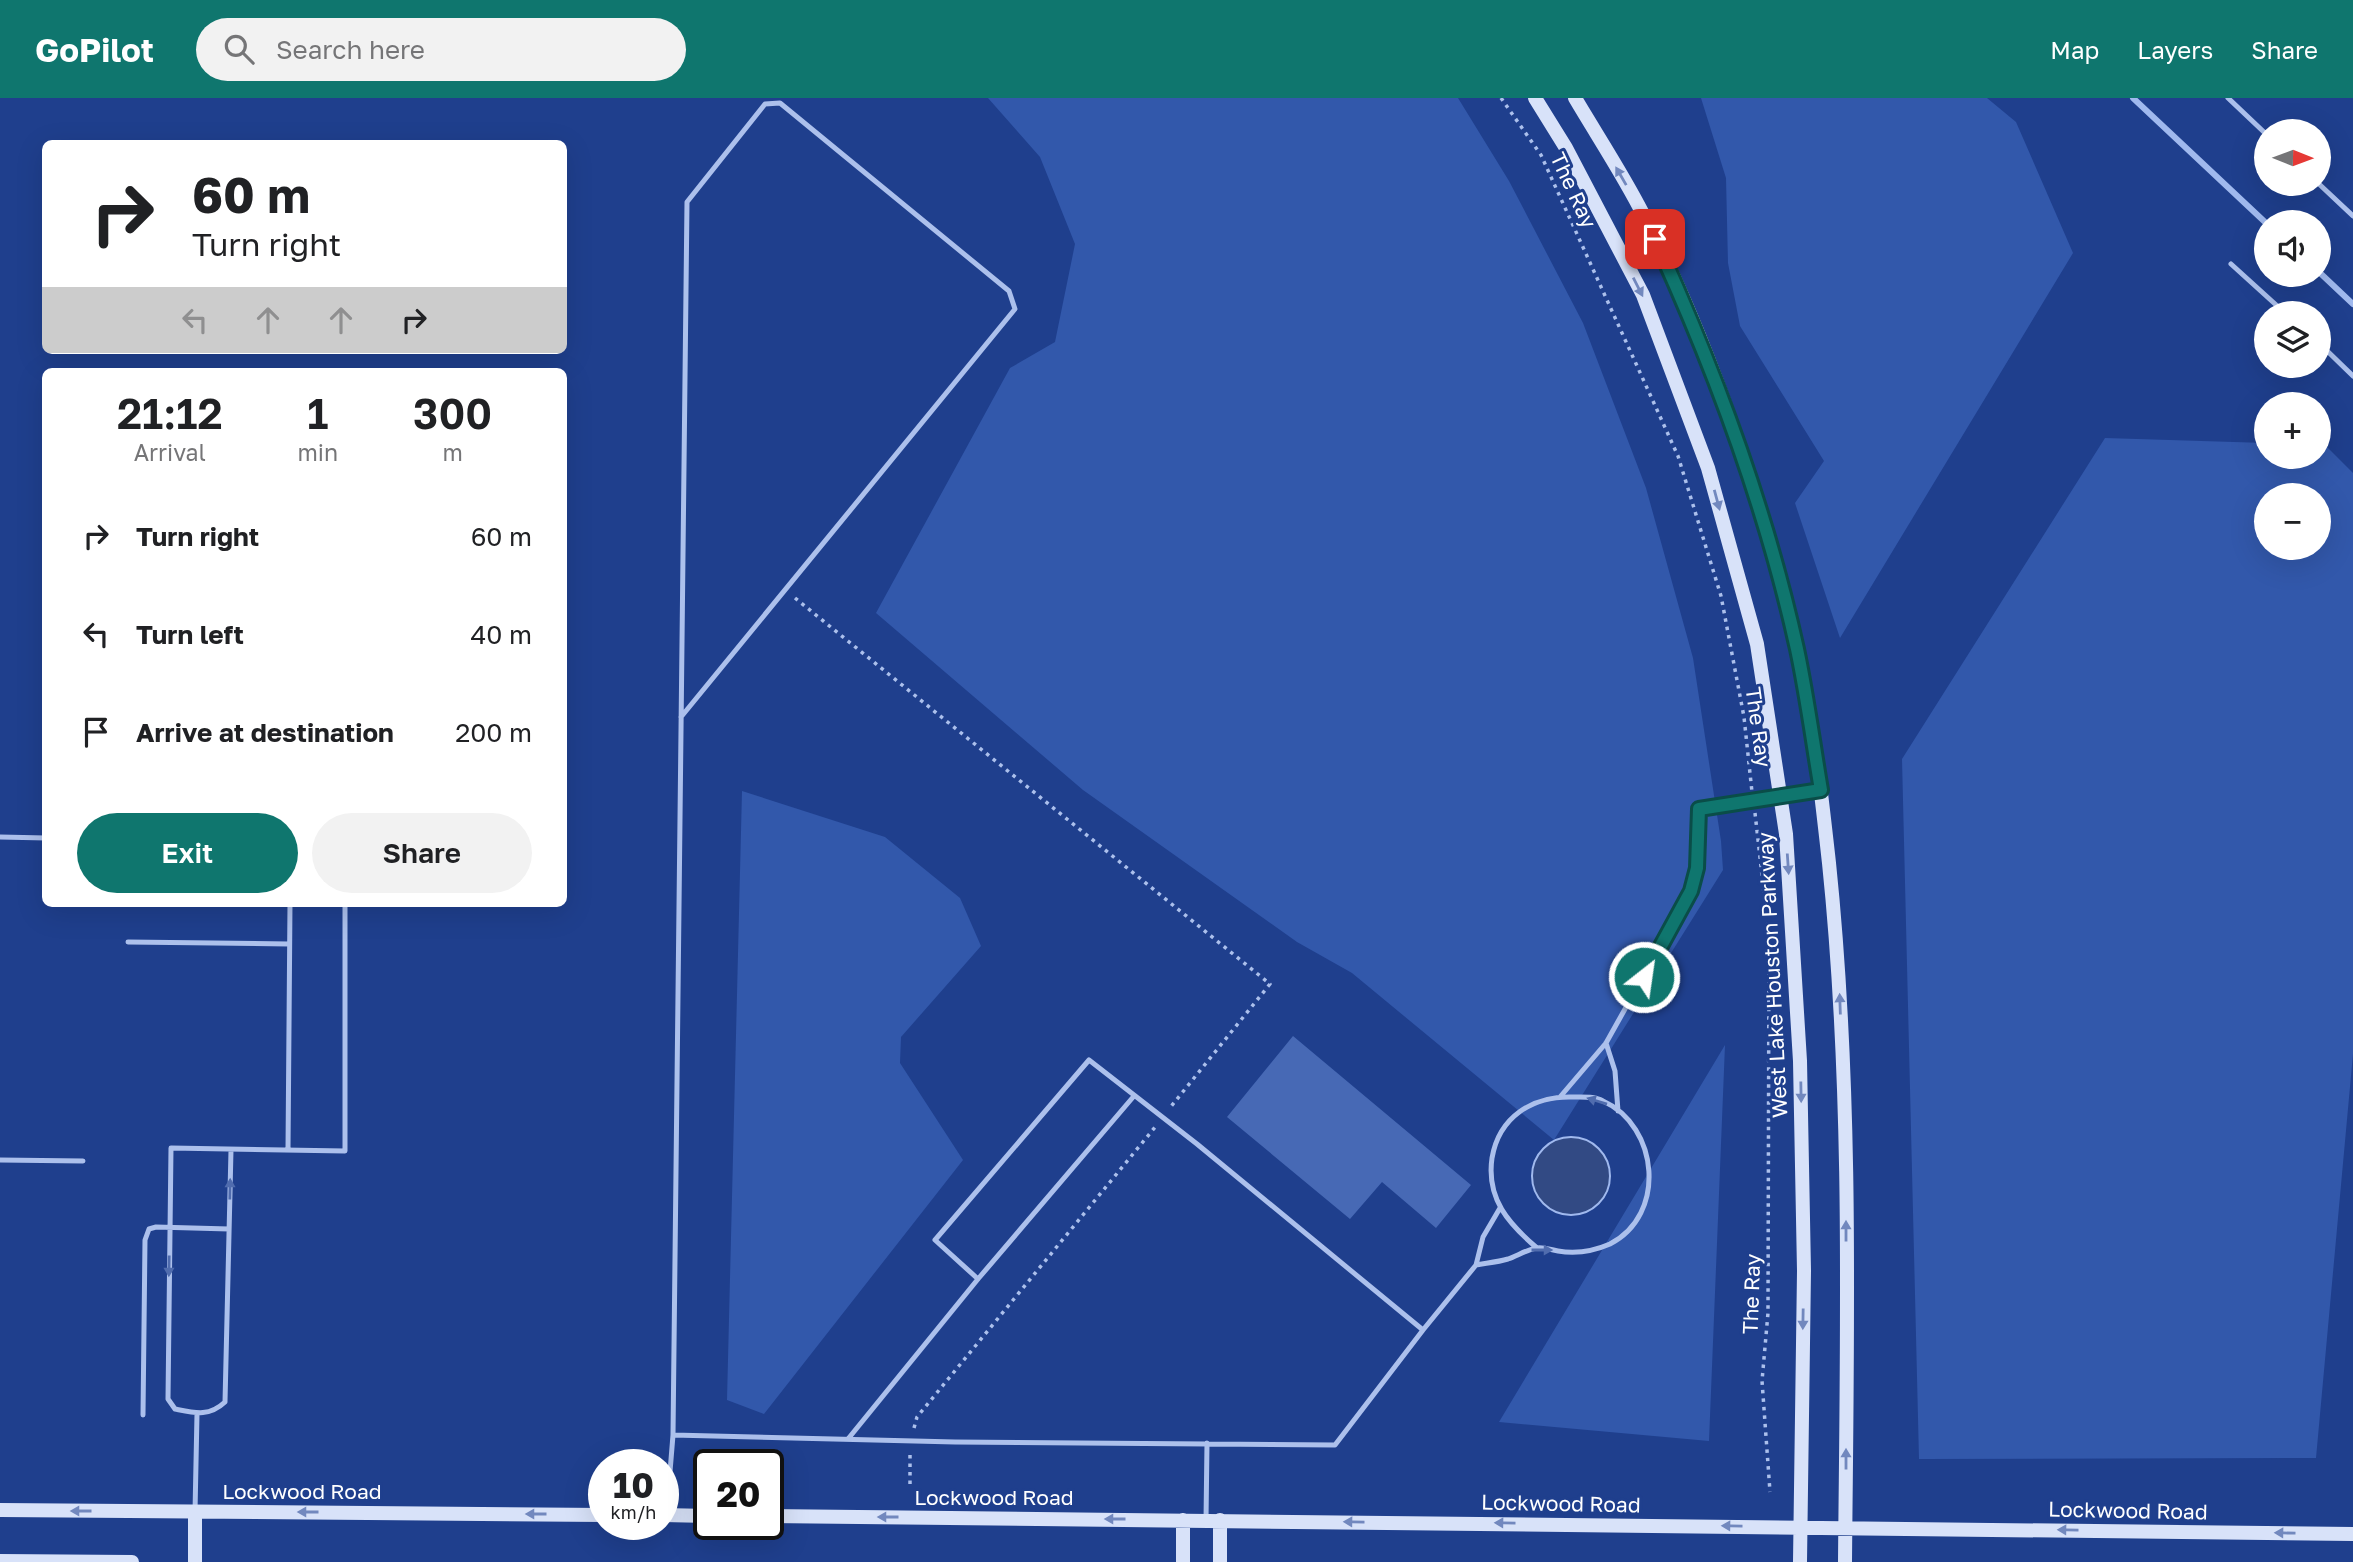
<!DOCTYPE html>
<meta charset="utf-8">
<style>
:root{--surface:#fff;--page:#f2f2f2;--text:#202124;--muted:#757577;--accent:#0f766e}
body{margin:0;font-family:"Golos Text",sans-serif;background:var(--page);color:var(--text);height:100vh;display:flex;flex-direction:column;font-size:26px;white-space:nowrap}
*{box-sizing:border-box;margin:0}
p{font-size:23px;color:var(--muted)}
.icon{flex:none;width:38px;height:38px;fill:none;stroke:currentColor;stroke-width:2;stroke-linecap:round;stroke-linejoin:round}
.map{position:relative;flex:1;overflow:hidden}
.details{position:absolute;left:42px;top:270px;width:525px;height:539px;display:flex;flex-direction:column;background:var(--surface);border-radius:10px;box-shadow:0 7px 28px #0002}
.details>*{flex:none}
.guide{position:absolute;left:42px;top:42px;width:525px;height:214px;border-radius:10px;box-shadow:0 7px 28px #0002;background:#fff;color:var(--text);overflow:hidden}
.needle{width:46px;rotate:91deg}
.tools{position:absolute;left:2254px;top:21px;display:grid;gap:14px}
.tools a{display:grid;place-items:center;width:77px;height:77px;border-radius:50%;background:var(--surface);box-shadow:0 7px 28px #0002;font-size:35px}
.speed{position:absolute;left:588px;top:1351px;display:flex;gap:14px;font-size:35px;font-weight:700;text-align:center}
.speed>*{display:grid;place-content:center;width:91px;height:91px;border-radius:50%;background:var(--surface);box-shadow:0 7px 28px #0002;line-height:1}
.speed small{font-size:18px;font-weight:400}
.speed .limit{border:4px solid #111;border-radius:10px;background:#fff;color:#111}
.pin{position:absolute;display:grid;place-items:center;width:60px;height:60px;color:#fff;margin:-30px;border-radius:14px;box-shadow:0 4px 10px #0006}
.me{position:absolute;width:77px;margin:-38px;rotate:30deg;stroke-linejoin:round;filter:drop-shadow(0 0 5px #0008)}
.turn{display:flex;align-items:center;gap:24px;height:147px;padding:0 35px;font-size:32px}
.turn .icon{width:91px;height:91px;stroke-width:2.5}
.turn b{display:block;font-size:49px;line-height:60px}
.lanes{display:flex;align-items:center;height:66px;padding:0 35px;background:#0003;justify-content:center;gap:35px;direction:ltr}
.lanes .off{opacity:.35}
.eta{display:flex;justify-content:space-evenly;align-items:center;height:119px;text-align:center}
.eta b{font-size:42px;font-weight:600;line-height:49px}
.action{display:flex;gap:14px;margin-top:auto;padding:14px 35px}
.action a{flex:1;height:80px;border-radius:42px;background:var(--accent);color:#fff;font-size:28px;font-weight:600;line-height:80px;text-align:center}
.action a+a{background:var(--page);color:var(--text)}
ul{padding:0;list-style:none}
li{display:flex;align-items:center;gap:21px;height:98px;padding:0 35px}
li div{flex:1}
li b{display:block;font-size:26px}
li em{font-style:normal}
header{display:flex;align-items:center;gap:42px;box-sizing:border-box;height:98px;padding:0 35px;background:var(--accent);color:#fff}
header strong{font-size:33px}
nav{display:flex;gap:38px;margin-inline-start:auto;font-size:24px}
.search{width:490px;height:63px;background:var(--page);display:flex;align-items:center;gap:18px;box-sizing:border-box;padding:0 24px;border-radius:38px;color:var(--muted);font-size:26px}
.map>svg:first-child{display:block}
.green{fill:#3258ab;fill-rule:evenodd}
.water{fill:#324a84;stroke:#a0b9ee;stroke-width:2}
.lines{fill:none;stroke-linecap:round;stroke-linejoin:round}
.stream{stroke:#a0b9ee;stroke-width:6}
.building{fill:#4769b5}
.path{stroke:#acc0ec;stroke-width:3.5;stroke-dasharray:3.5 5;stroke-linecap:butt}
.service{stroke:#acc0ec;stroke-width:5}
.minor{stroke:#acc0ec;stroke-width:7}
.secondary{stroke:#d8e2f9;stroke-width:14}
.oneway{fill:#7288be}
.oneway2{fill:#506cae}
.route-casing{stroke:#0a4d48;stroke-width:18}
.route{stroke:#0f766e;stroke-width:12}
.labels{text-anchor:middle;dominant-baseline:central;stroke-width:6;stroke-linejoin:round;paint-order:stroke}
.street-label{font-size:21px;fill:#fff;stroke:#1f3f8d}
</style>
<header>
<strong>GoPilot</strong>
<div class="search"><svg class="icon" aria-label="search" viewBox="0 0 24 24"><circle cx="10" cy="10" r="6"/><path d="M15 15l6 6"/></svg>Search here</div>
<nav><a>Map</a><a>Layers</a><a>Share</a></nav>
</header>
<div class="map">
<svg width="2353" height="1464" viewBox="0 0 2353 1464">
<rect width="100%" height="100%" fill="#1f3f8d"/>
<path class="green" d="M988 0H1458L1509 83 1583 225 1646 390 1693 560 1721 743 1723 772 1554 1042 1352 875 1297 844 1083 692 876 515 1010 270 1055 244 1075 146 1040 59Z
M1701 0H1987L2016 24 2073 155 1840 540 1795 405 1824 363 1740 228 1728 165 1726 80Z
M2105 340 2266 345V359H2319V347H2325L2353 375V956L2316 1360 1919 1361 1902 661ZM2266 397H2319V450H2266Z
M742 693 885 739 960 800 981 848 901 939 900 965 963 1062 764 1316 727 1302Z
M1725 947 1709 1343 1499 1324Z"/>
<path class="water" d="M1532 1078a39 39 0 1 1 78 0a39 39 0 1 1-78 0Z"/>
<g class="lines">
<path class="stream" d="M2133 0 2266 125
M2319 174 2353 206"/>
</g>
<path class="building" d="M1293 938 1471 1087 1436 1130 1382 1084 1350 1121 1227 1019Z"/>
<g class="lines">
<path class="path" d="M1501 0 1541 57 1678 358 1721 498 1744 619 1752 694
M795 500 1270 886 1169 1011
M1755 715 1769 840 1768 1215 1762 1283 1770 1394
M914 1330 917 1319 1156 1028
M910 1386V1355"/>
<path class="service" d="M2228 0 2266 36
M2319 86 2353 118
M2231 166 2285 215
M2319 245 2353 278
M0 739 46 740
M128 844 289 846
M1606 945 1615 973 1618 1013
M1560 999 1606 945 1691 793 1697 770 1699 711 1781 699
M231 1052 225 1304C209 1319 195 1315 175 1311L168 1301 171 1050 345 1053V805
M288 1052 290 805
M0 1062 83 1063
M1476 1167C1487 1165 1498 1164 1508 1161 1517 1158 1528 1151 1537 1150 1544 1149 1552 1152 1558 1153 1576 1156 1594 1153 1610 1146 1667 1117 1659 1028 1603 1003 1594 998 1582 999 1572 999 1532 998 1499 1019 1492 1060 1486 1101 1509 1126 1537 1150
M1423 1232 1476 1167 1483 1139 1500 1110
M143 1317 145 1142 149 1131 156 1129 229 1131
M673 1337 687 104 765 6 780 5 1009 193 1015 211 681 619
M848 1341 978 1181 1134 998
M195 1414 197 1316
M672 1414 669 1386 673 1337 955 1344 1335 1347 1423 1232 1197 1046 1089 962 935 1142 978 1181
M1206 1422 1207 1345"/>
<path class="minor" d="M1781 699 1821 692"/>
<path class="secondary" d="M1535 0 1566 50 1643 197 1708 370 1757 546 1786 736 1800 963 1804 1173 1800 1464
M1575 0C1598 39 1624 78 1644 118 1714 252 1760 401 1796 547 1813 618 1821 693 1829 765 1853 997 1847 1232 1845 1464
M0 1412 604 1417
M195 1414V1464
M663 1417 709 1418
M768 1418 2353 1436
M1220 1422V1464
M0 1463 132 1464
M1183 1464V1422"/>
</g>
<defs><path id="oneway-solid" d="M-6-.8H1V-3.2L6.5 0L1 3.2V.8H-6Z" transform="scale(1.75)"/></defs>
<g class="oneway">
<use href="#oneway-solid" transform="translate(1621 78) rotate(-120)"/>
<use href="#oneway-solid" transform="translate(1638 189) rotate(63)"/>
<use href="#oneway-solid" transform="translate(1717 402) rotate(75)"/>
<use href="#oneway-solid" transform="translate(1788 766) rotate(86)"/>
<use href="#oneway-solid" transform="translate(1840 906) rotate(-92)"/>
<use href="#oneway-solid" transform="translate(1801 994) rotate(89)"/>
<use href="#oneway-solid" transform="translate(1846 1133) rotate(-90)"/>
<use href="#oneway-solid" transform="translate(1803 1221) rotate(91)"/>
<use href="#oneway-solid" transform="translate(1846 1361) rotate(-90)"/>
<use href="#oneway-solid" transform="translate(81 1413) rotate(-180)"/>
<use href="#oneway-solid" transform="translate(308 1414) rotate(-180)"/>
<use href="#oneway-solid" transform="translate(536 1416) rotate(-180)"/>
<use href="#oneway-solid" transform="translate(888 1419) rotate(-180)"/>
<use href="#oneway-solid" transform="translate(1115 1421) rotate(-180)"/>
<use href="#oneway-solid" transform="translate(1354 1424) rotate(-179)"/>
<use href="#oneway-solid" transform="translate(1505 1425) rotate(-179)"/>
<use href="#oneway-solid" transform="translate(1732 1428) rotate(-179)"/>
<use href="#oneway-solid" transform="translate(2068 1432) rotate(-179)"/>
<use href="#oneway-solid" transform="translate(2285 1435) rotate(-179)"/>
</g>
<g class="oneway2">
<use href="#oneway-solid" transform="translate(1597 1003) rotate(-163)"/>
<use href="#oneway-solid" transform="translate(230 1091) rotate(-89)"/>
<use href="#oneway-solid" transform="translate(1542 1152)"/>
<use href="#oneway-solid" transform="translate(169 1168) rotate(91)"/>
</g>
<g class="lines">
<g class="route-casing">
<path id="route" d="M1644 879 1691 793 1697 770 1699 711 1821 692C1813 645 1807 598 1797 551 1766 410 1715 272 1655 141"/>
</g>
<use href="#route" class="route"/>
</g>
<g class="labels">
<g class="street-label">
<text transform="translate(1574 92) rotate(65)">The Ray</text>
<text transform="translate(1759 629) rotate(82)">The Ray</text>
<text transform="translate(1772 877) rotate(-93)">West Lake Houston Parkway</text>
<text transform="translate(1751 1196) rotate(-88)">The Ray</text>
<text x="302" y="1393">Lockwood Road</text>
<text x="994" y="1399">Lockwood Road</text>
<text transform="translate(1561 1405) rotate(1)">Lockwood Road</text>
<text transform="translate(2128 1412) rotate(1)">Lockwood Road</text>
</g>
</g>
</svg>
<div class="tools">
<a><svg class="needle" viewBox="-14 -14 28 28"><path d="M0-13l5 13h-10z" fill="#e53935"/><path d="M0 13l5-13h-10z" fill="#757577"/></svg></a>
<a><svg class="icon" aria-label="sound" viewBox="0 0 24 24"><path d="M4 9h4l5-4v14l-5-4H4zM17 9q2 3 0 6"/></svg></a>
<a><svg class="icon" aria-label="layers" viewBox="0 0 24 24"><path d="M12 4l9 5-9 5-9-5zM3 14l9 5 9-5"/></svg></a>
<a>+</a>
<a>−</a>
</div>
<div class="speed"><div>10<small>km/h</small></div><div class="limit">20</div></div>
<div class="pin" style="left:1655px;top:141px;background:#d93025"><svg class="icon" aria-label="arrive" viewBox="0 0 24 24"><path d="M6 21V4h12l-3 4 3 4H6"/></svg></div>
<svg class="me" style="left:1644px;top:879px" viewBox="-20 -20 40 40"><circle r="17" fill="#0f766e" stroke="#fff" stroke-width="3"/><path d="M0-11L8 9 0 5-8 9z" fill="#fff"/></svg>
<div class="guide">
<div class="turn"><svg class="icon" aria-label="right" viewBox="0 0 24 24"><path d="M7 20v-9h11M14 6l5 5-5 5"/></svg><div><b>60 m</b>Turn right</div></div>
<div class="lanes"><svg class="icon off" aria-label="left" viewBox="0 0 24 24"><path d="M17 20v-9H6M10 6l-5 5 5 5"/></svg><svg class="icon off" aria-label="ahead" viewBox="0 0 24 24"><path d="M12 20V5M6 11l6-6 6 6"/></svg><svg class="icon off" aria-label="ahead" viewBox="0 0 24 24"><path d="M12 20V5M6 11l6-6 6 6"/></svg><svg class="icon" aria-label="right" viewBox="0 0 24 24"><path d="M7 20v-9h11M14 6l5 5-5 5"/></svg></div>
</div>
<section class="details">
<div class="eta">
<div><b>21:12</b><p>Arrival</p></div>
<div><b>1</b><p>min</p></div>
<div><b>300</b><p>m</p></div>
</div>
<ul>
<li><svg class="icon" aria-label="right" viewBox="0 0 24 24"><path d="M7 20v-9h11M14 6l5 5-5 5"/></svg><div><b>Turn right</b></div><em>60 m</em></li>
<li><svg class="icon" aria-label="left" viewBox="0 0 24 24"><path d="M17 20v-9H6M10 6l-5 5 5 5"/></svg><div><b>Turn left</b></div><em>40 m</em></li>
<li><svg class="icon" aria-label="arrive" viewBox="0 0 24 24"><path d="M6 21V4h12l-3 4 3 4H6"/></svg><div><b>Arrive at destination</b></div><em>200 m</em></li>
</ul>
<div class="action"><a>Exit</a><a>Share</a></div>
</section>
</div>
